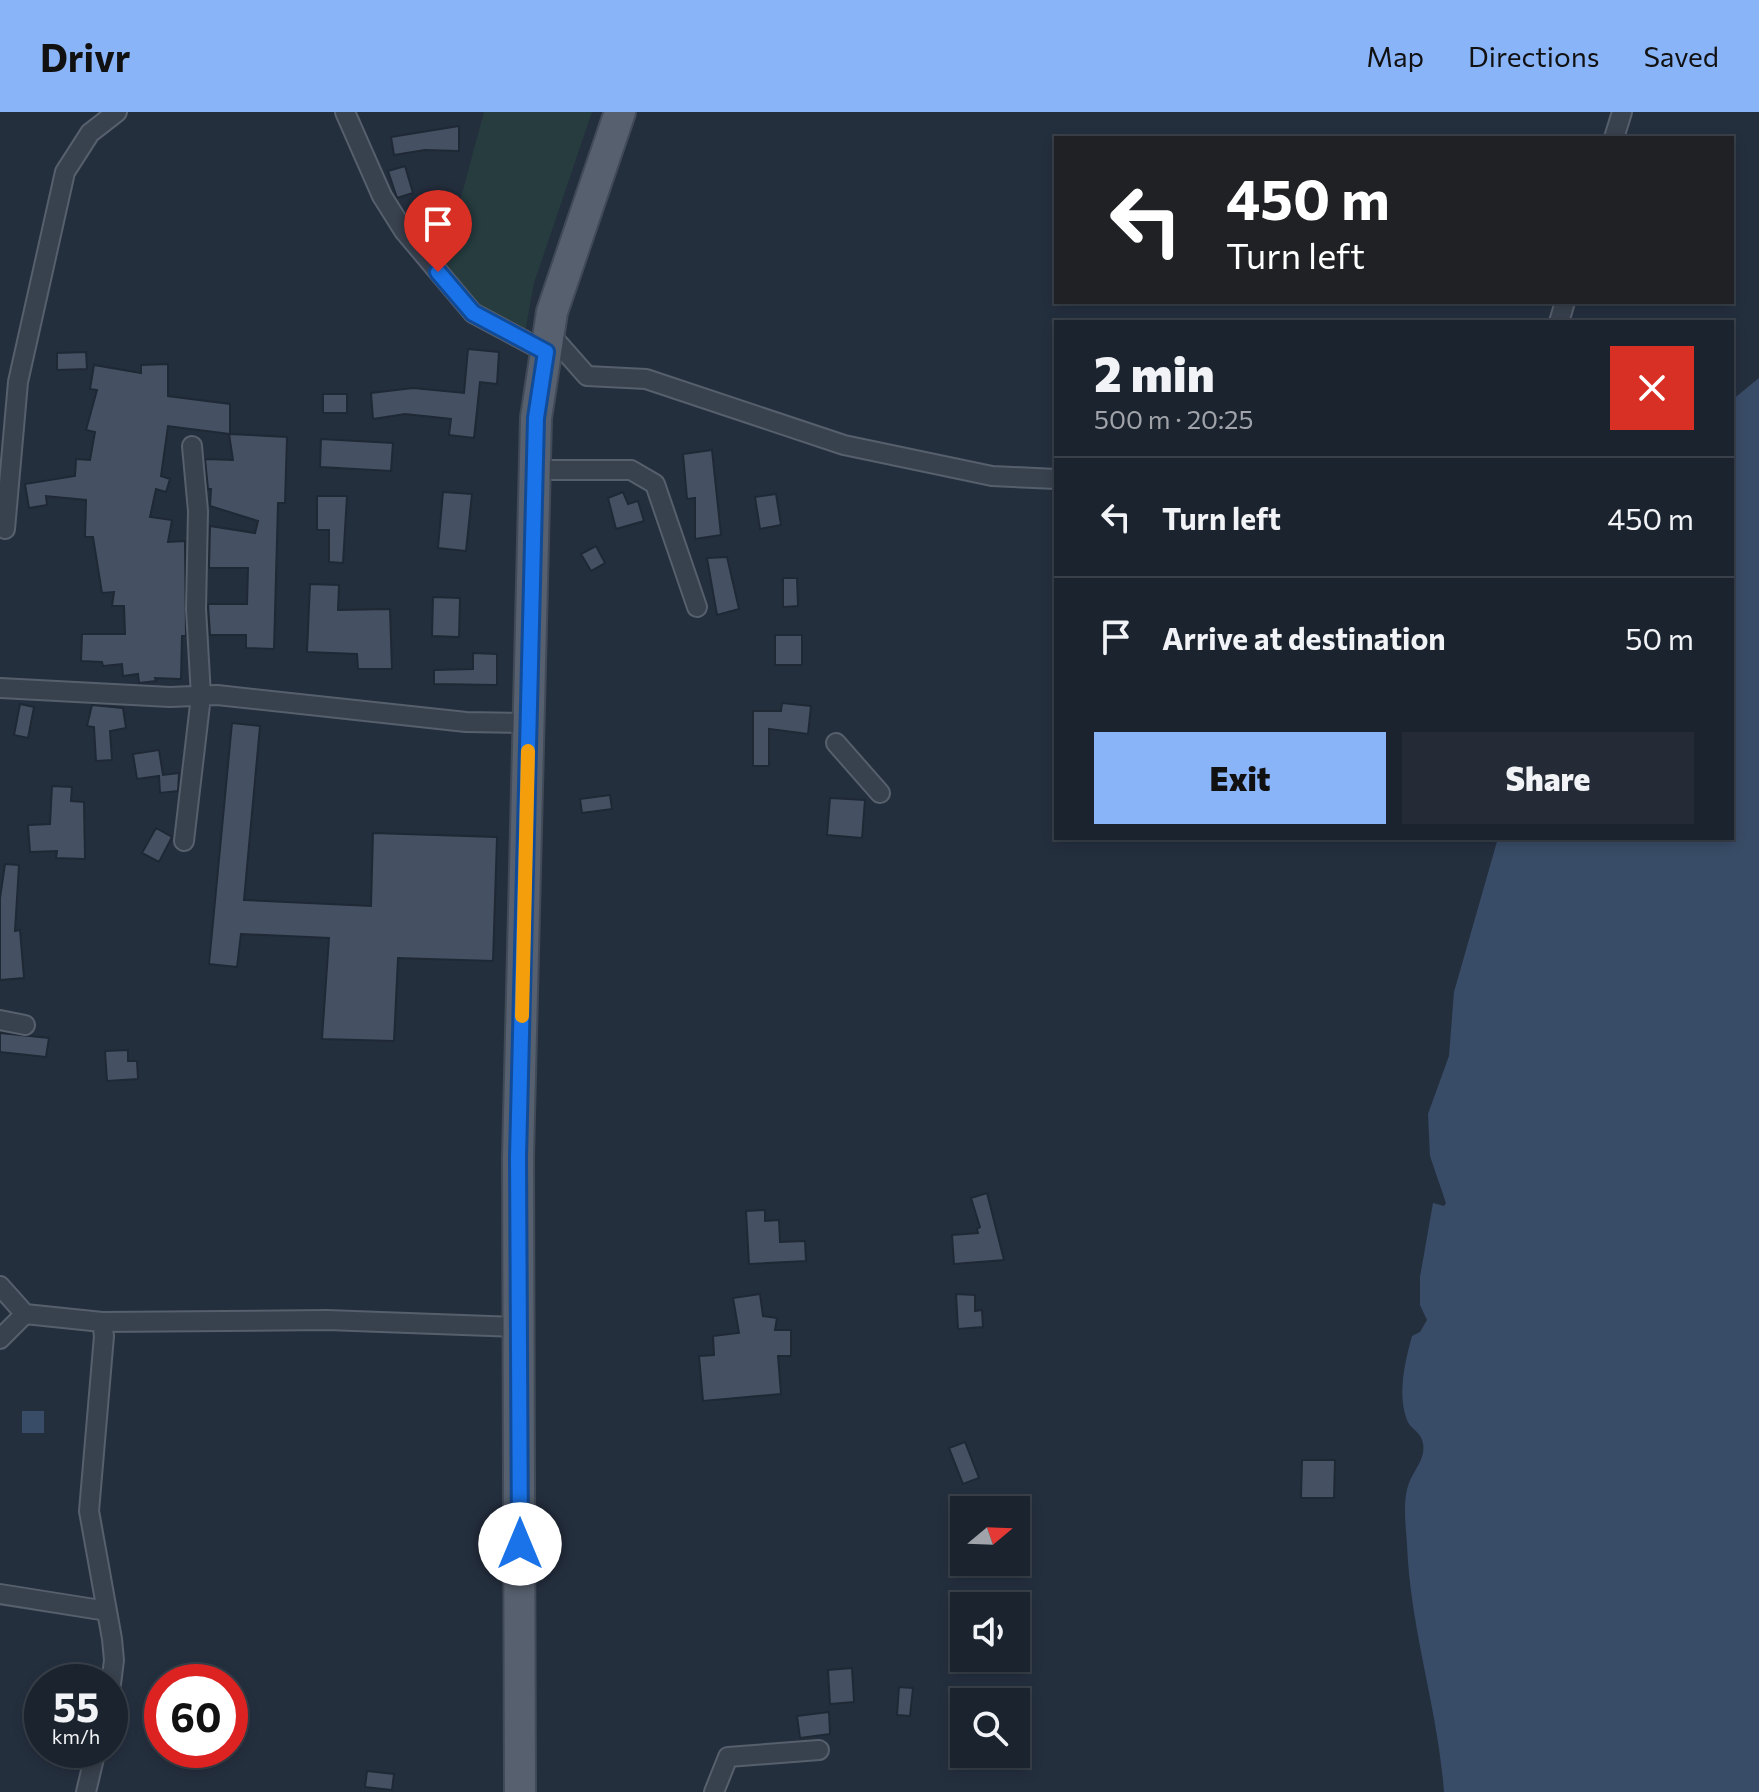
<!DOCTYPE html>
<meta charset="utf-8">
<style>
:root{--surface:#1b232e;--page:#242b36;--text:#f1f3f6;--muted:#a0a4aa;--line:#39404a;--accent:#8ab4f8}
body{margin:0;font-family:Commissioner,sans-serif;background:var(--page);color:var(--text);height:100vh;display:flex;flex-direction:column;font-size:30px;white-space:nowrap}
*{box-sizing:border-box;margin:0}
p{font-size:26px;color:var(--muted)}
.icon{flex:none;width:44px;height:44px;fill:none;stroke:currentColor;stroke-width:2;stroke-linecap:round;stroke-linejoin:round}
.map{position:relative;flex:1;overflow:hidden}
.panel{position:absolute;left:1054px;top:208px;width:680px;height:520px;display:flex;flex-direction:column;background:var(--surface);border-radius:0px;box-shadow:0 4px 12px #0003,0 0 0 2px var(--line)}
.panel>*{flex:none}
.top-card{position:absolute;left:1054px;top:24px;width:680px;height:168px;border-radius:0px;box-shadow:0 4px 12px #0003,0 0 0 2px var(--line);background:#202124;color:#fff;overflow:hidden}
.needle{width:52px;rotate:71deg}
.controls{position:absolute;left:950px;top:1384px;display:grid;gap:16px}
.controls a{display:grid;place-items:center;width:80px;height:80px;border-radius:0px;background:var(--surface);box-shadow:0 4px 12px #0003,0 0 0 2px var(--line);font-size:40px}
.speed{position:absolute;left:24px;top:1552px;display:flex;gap:16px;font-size:40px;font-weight:700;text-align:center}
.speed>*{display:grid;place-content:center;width:104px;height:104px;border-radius:50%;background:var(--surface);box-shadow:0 4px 12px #0003,0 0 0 2px var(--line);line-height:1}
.speed small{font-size:20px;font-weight:400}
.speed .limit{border:12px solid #d22;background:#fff;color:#111}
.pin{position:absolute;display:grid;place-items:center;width:68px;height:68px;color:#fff;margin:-82px -34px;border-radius:50% 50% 50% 0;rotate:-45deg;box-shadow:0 0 8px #0007}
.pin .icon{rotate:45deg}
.me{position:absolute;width:88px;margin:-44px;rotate:0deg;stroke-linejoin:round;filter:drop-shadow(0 0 6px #0008)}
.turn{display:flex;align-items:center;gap:28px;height:168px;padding:0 40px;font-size:36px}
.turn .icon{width:104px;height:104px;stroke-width:2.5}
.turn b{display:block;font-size:56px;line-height:68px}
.round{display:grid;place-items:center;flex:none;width:84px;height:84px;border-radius:0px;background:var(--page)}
.headline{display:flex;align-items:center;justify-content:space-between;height:136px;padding:0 40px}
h1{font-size:48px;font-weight:800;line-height:60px}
.primary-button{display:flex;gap:16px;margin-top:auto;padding:16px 40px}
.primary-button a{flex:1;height:92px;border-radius:0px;background:var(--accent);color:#111;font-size:32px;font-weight:800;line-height:92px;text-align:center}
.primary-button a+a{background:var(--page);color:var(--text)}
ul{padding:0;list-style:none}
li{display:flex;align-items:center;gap:24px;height:120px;padding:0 40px;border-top:2px solid var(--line)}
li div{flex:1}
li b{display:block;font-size:30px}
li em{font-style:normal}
header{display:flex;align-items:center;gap:48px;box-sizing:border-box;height:112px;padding:0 40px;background:var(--accent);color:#111}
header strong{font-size:38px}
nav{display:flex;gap:44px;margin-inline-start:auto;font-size:28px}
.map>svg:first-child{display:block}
.green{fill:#263c3f}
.water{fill:#394c67}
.building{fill:#455162;stroke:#1f2835;stroke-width:2}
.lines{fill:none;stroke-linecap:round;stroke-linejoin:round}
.minor-casing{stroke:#565f6c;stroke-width:22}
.primary-casing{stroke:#414a57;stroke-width:34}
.minor{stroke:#38414e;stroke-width:18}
.primary{stroke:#56606e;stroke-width:30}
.route-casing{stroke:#114b97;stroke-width:20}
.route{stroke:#1a73e8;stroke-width:14}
.slow{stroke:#f59e0b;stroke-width:14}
</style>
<header>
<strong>Drivr</strong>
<nav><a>Map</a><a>Directions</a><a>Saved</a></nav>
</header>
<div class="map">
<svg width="1759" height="1680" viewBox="0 0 1759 1680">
<rect width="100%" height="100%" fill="#242f3e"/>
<path class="green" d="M484 0H592L534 171 523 231 485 207 443 152Z"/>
<path class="water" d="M1759 266V1680H1444C1438 1597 1410 1516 1407 1432 1406 1414 1402 1389 1409 1371 1413 1359 1426 1347 1423 1332 1422 1320 1411 1318 1407 1308 1397 1282 1405 1250 1412 1224L1420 1220 1427 1208 1420 1193V1165L1433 1091 1444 1094 1446 1091 1430 1044 1428 1002 1449 944 1454 880 1498 726H1732V288Z
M22 1299H44V1321H22Z"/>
<path class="building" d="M459 14V39L425 38 394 43 391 25Z
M405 54 413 81 397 86 388 59Z
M432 90 455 96 449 120 426 114Z
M468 237 499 240 497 272 480 270 474 326 449 323 451 307 405 302 373 307 371 281 413 276 464 281Z
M86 240 87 257 57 258V241Z
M168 252V284L230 292V322L287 325 285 391H278L274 537 246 536V523H210L208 492H247L248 456H209L210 414 255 421 258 409 210 394 211 377H208L205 347 233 348 229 322 168 314 161 364 170 367 166 380 156 377 150 405 172 408 168 430 185 429 186 524H182L181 567 155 566 156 569 139 571 138 562 123 564 122 552 103 554 102 550 81 549 82 522H125L124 494H112L114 480 102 481 93 425H85L86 388 46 384 47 393 29 396 25 372 75 364 76 347 90 348 95 320 86 318 97 278 90 277 94 253 141 261V253Z
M323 282H347V301H323Z
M321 327 393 331 391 359 320 355Z
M712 338 721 423 695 427V386L687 387 683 342Z
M443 380 472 382 466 439 438 436Z
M623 380 628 392 638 389 644 409 616 417 608 386Z
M776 382 781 413 760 417 755 385Z
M317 384H347L343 451 329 450V418H317Z
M596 434 605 451 591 459 581 442Z
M727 445 739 497 717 503 707 446Z
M783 466H797L798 494 783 495Z
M310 472 339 473 338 498 390 497 392 557H358L357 542 307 540Z
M433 485 460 486 459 525 432 524Z
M775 523H802V553H775Z
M473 541 497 542V573L434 572V558L473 557Z
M782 591 811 594 808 622 769 617V654H753V599H781Z
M20 592 34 595 28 626 14 623Z
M92 593 123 596 126 616 110 619 112 648 96 649 94 615 87 614Z
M232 611 260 614 244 788 371 794 373 721 497 725 493 849 398 846 394 929 322 927 329 826 241 822 237 855 209 852Z
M159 638 163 663 179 661 178 679 160 681 159 664 137 667 133 642Z
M52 674 72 675 71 689 84 690 85 747 56 746 57 739 30 740 28 713 50 712Z
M610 683 612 697 582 701 580 687Z
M830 686 865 688 862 726 827 723Z
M156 716 172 725 159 750 142 741Z
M5 752 19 753 15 819 20 818 24 866 0 868V786Z
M0 921 49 926 46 945 0 940Z
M128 938V949H137L138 967 107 969 105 939Z
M987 1081 1004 1148 954 1152 952 1123 978 1121 977 1117 980 1115 971 1086Z
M765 1098V1109L779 1108 780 1130 805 1129 806 1149 749 1152 746 1099Z
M760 1182 763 1204 777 1206 775 1218H791V1244H778L781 1282 703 1289 699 1244 714 1243 713 1224 739 1221 733 1186Z
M956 1182 975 1183V1199L982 1198 983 1215 958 1217Z
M965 1330 979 1366 963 1372 949 1336Z
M1302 1348H1335L1334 1386H1301Z
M852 1556 854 1590 830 1592 828 1558Z
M899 1575 913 1576 910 1604 897 1603Z
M829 1600 830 1622 800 1626 797 1604Z
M367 1659 394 1662 392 1678 365 1675Z"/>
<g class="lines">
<g class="minor-casing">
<path id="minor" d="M345 0 382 84 404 119 473 201 546 240
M1614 26 1622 0
M1559 210 1565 190
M549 221 587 264 646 267 844 333 992 364 1056 367
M534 358H631L655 372 697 495
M5 417 18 270 65 60 90 21 117 0
M0 576 170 585 217 583 466 610 528 611
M836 631 880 681
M184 729 201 584 196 497 198 399 192 334
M0 908 25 913
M0 1174 25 1202 102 1210 327 1208 519 1215
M102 1210 104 1224 89 1399 112 1527 114 1548 110 1580
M0 1227 25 1202
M0 1482 107 1499
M86 1680 96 1638
M714 1680 728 1645 819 1638"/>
</g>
<g class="primary-casing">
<path id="primary" d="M520 1680 518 1045 536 306 552 200 620 0"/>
</g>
<use href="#minor" class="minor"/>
<use href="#primary" class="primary"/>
</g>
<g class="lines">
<g class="route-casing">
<path id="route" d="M438 160 473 201 546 240 536 306 518 1045 520 1432"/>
</g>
<use href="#route" class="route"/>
<path class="slow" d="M522 904 528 639"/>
</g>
</svg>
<div class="controls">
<a><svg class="needle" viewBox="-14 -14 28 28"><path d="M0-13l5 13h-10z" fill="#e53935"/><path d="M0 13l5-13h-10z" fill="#a0a4aa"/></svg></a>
<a><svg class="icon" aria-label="sound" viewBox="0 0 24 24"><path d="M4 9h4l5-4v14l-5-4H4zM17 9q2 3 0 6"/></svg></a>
<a><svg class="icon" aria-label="search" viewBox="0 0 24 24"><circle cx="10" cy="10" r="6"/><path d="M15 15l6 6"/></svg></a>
</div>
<div class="speed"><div>55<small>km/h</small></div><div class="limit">60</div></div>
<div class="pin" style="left:438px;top:160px;background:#d93025"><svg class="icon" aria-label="arrive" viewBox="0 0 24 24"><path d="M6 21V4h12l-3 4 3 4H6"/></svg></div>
<svg class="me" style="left:520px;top:1432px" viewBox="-20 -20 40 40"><circle r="19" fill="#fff"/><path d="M0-13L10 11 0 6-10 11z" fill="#1a73e8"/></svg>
<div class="top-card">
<div class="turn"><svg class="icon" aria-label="left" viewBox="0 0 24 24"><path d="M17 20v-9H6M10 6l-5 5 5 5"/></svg><div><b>450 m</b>Turn left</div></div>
</div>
<section class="panel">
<div class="headline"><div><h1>2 min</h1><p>500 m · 20:25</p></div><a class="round" style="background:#d93025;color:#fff"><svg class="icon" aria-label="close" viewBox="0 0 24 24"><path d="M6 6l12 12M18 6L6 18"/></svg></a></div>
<ul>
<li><svg class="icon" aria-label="left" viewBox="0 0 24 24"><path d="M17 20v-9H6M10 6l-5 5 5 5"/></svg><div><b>Turn left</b></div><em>450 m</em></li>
<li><svg class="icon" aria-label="arrive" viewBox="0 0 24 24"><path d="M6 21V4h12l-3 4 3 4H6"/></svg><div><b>Arrive at destination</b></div><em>50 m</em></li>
</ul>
<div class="primary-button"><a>Exit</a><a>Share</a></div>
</section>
</div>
